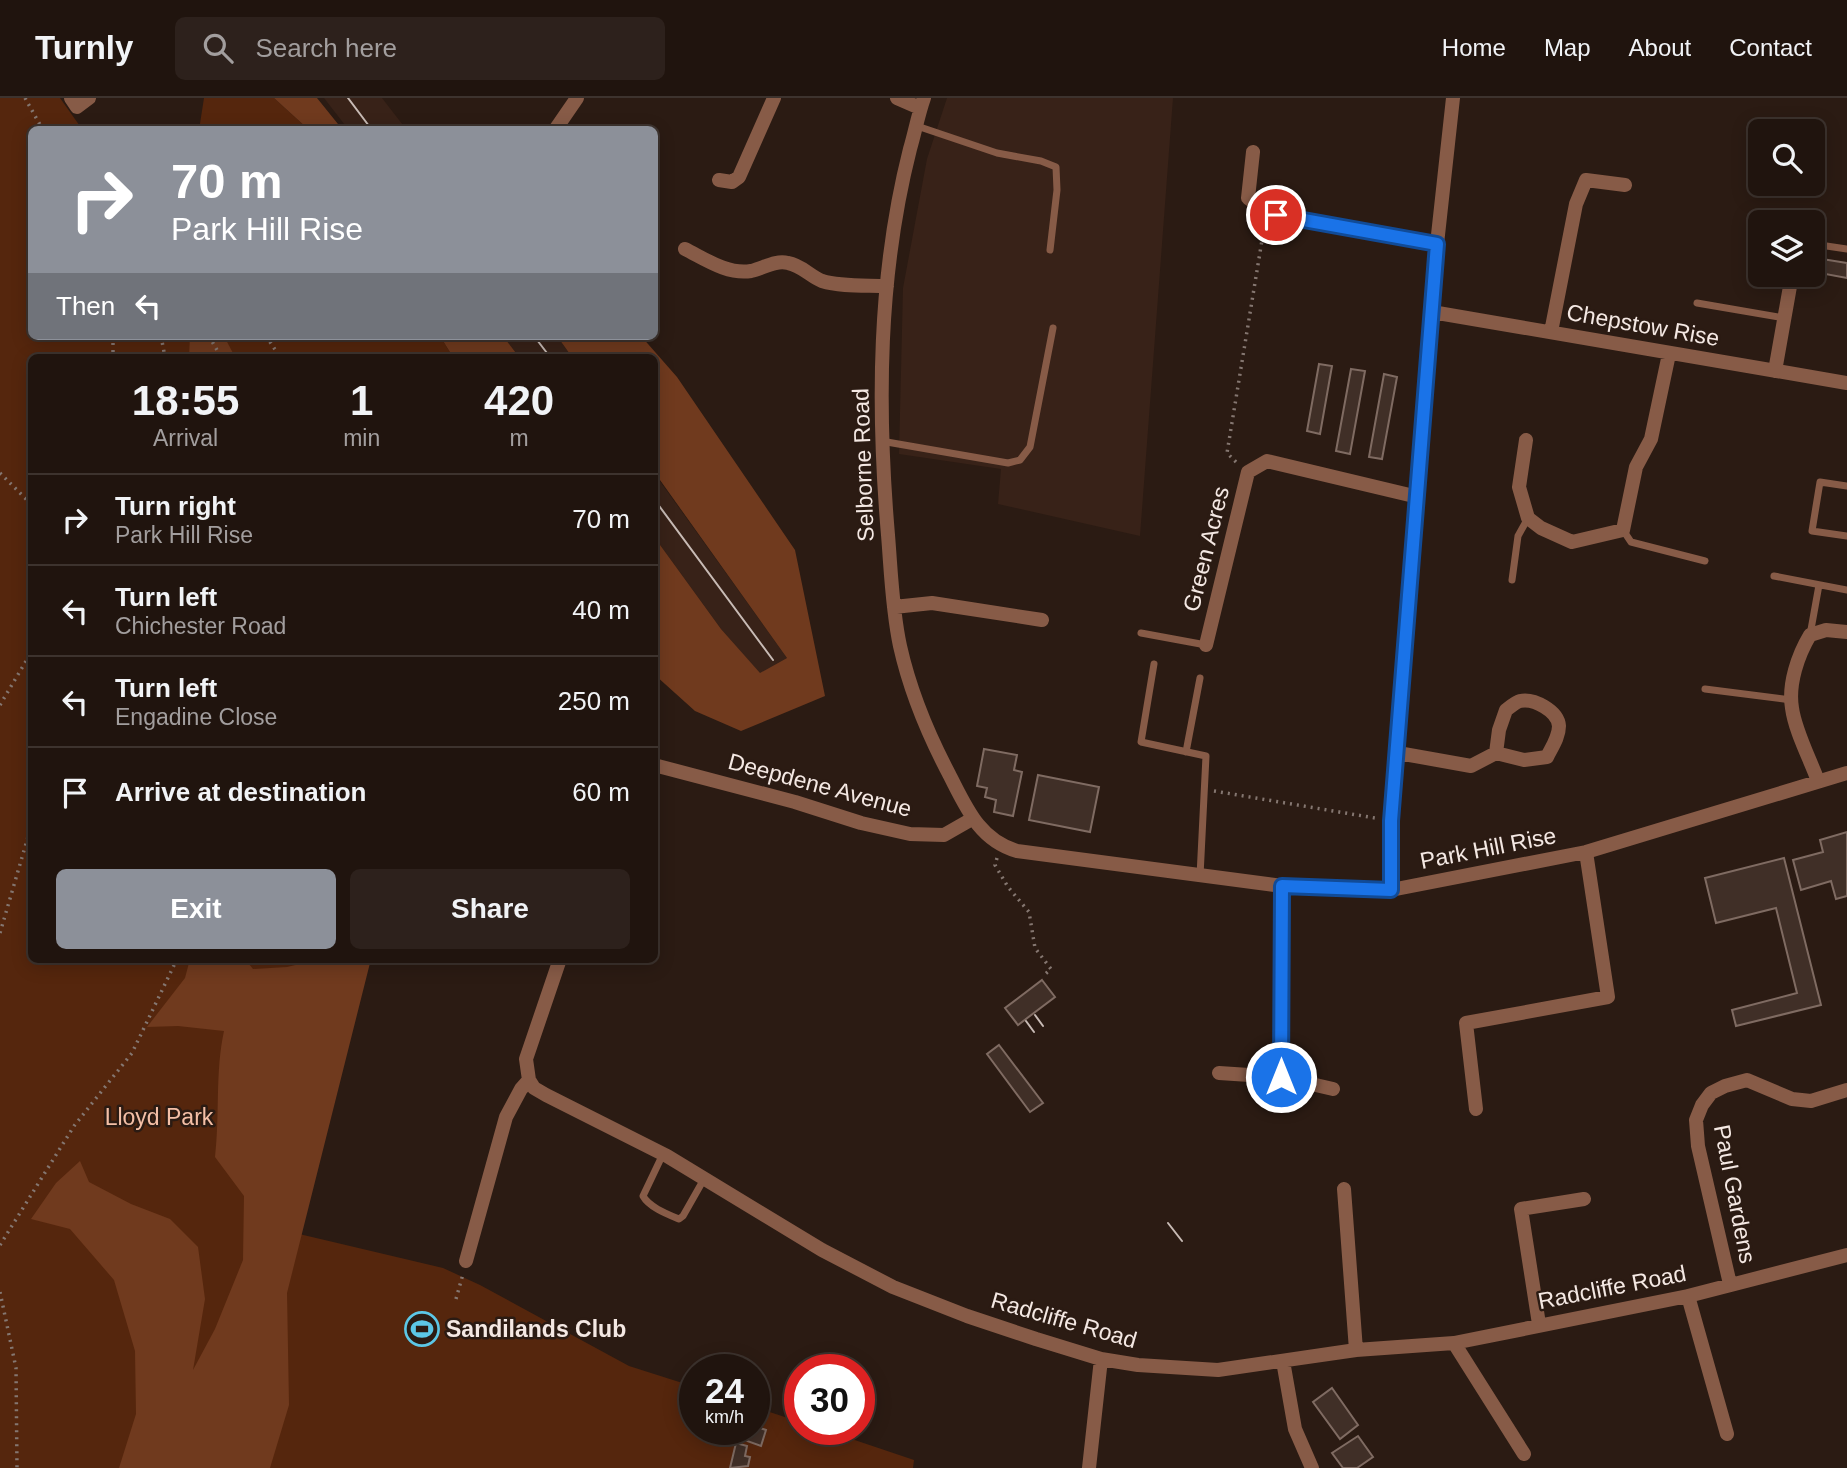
<!DOCTYPE html>
<style>
:root{--surface:#20140e;--page:#2d211c;--text:#f1f3f6;--muted:#a29e9e;--line:#3d332e;--accent:#8c9099}
body{margin:0;font-family:Helvetica,sans-serif;background:var(--page);color:var(--text);height:100vh;display:flex;flex-direction:column;font-size:26px;white-space:nowrap}
*{box-sizing:border-box;margin:0}
p{font-size:23px;color:var(--muted)}
.icon{flex:none;width:38px;height:38px;fill:none;stroke:currentColor;stroke-width:2;stroke-linecap:round;stroke-linejoin:round}
.map{position:relative;flex:1;overflow:hidden}
.drawer{position:absolute;left:28px;top:256px;width:630px;height:609px;display:flex;flex-direction:column;background:var(--surface);border-radius:10px;box-shadow:0 4px 18px #0003,0 0 0 2px var(--line)}
.drawer>*{flex:none}
.hud{position:absolute;left:28px;top:28px;width:630px;height:214px;border-radius:10px;box-shadow:0 4px 18px #0003,0 0 0 2px var(--line);background:#8c9099;color:#fff;overflow:hidden}
.controls{position:absolute;left:1748px;top:21px;display:grid;gap:14px}
.controls a{display:grid;place-items:center;width:77px;height:77px;border-radius:10px;background:var(--surface);box-shadow:0 4px 18px #0003,0 0 0 2px var(--line);font-size:35px}
.speed{position:absolute;left:679px;top:1256px;display:flex;gap:14px;font-size:35px;font-weight:700;text-align:center}
.speed>*{display:grid;place-content:center;width:91px;height:91px;border-radius:50%;background:var(--surface);box-shadow:0 4px 18px #0003,0 0 0 2px var(--line);line-height:1}
.speed small{font-size:18px;font-weight:400}
.speed .limit{border:10px solid #d22;background:#fff;color:#111}
.pin{position:absolute;display:grid;place-items:center;width:60px;height:60px;color:#fff;margin:-30px;border:4px solid #fff;border-radius:50%;box-shadow:0 2px 7px #0007}
.me{position:absolute;width:77px;margin:-38px;rotate:0deg;stroke-linejoin:round;filter:drop-shadow(0 0 5px #0008)}
.turn{display:flex;align-items:center;gap:24px;height:147px;padding:0 28px;font-size:32px}
.turn .icon{width:91px;height:91px;stroke-width:2.5}
.turn b{display:block;font-size:49px;line-height:60px}
.then{display:flex;align-items:center;height:66px;padding:0 28px;background:#0003;gap:14px;font-size:26px}
.eta{display:flex;justify-content:space-evenly;align-items:center;height:119px;text-align:center}
.eta b{font-size:42px;font-weight:700;line-height:49px}
.action{display:flex;gap:14px;margin-top:auto;padding:14px 28px}
.action a{flex:1;height:80px;border-radius:10px;background:var(--accent);color:#fff;font-size:28px;font-weight:700;line-height:80px;text-align:center}
.action a+a{background:var(--page);color:var(--text)}
ul{padding:0;list-style:none}
li{display:flex;align-items:center;gap:21px;height:91px;padding:0 28px;border-top:2px solid var(--line)}
li div{flex:1}
li b{display:block;font-size:26px}
li em{font-style:normal}
header{display:flex;align-items:center;gap:42px;box-sizing:border-box;height:98px;padding:0 35px;background:var(--surface);border-bottom:2px solid var(--line)}
header strong{font-size:33px}
nav{display:flex;gap:38px;margin-inline-start:auto;font-size:24px}
.search{width:490px;height:63px;background:var(--page);display:flex;align-items:center;gap:18px;box-sizing:border-box;padding:0 24px;border-radius:10px;color:var(--muted);font-size:26px}
.map>svg:first-child{display:block}
.built{fill:#382218}
.green{fill:#55260d}
.forest{fill:#703a1e}
.building{fill:#402f27;stroke:#7f6b62;stroke-width:2}
.lines{fill:none;stroke-linecap:round;stroke-linejoin:round}
.path{stroke:#857771;stroke-width:3.5;stroke-dasharray:2 5;stroke-linecap:butt}
.lane{stroke:#875b47;stroke-width:7}
.street{stroke:#875b47;stroke-width:14}
.tram{stroke:#c8bbb5;stroke-width:2}
.route-casing{stroke:#114b97;stroke-width:18}
.route{stroke:#1a73e8;stroke-width:12}
.labels{text-anchor:middle;dominant-baseline:central;stroke-width:5;stroke-linejoin:round;paint-order:stroke}
.street-label{font-size:23px;fill:#f4e8e3;stroke:#2b1b13}
.park-label{font-size:23px;fill:#f4bfa6;stroke:#2b1b13}
.poi-label{font-size:23px;font-weight:bold;fill:#f4e8e3;stroke:#2b1b13;text-anchor:start}
</style>
<header>
<strong>Turnly</strong>
<div class="search"><svg class="icon" aria-label="search" viewBox="0 0 24 24"><circle cx="10" cy="10" r="6"/><path d="M15 15l6 6"/></svg>Search here</div>
<nav><a>Home</a><a>Map</a><a>About</a><a>Contact</a></nav>
</header>
<div class="map">
<svg width="1847" height="1370" viewBox="0 0 1847 1370">
<rect width="100%" height="100%" fill="#2b1b13"/>
<path class="built" d="M324 0H382L406 31H348Z
M947 0H1173L1140 438 998 406 1001 371 899 356 903 190 927 61Z
M503 238H557L572 259H519Z
M654 375 787 560 760 576 721 531 655 440Z"/>
<path class="green" d="M0 0H60L82 31 32 32V238H440L453 259H32V861H355L295 1135 443 1170 480 1187 629 1268 695 1289V1332H754V1309L800 1324V1332H825L914 1362 913 1370H0Z
M204 0H274L308 31 199 32Z"/>
<path class="forest" d="M274 0H317L342 31H308Z
M190 238H224L235 259H189Z
M440 238H503L519 259H453Z
M557 238H641L677 279 795 452 825 598 741 633 695 613 655 577V440L721 531 760 575 787 560 655 375 654 259H572Z
M190 861H245L253 871 287 869 321 861H371L287 1195 289 1307 270 1370H119L136 1316 135 1253 114 1182 70 1131 31 1121 56 1085 80 1063 89 1084 131 1106 170 1121 198 1149 205 1201 193 1272 215 1231 243 1162 244 1098 215 1059C220 1017 215 974 224 933L178 928 147 929 185 880Z"/>
<path class="building" d="M1822 161 1847 165V180L1820 175Z
M1319 266 1332 268 1320 336 1307 333Z
M1351 271 1365 273 1350 356 1336 353Z
M1384 276 1397 279 1382 361 1369 359Z
M984 651 1017 657 1014 672 1022 674 1013 718 994 714 996 702 985 699 987 690 977 688Z
M1038 677 1099 689 1090 734 1029 722Z
M1847 734V798L1836 801 1831 783 1801 792 1793 762 1823 754 1820 742Z
M1784 760 1821 907 1736 928 1732 912 1797 895 1776 810 1716 825 1705 780Z
M1042 882 1055 899 1018 927 1005 910Z
M999 947 1043 1005 1030 1014 987 956Z
M1332 1290 1358 1327 1340 1341 1313 1304Z
M754 1328 766 1332 761 1348 736 1339 739 1332H754Z
M1358 1338 1373 1359 1357 1370H1343L1332 1355Z
M736 1345 747 1348 745 1358 750 1359 748 1368 730 1370Z"/>
<g class="lines">
<path class="path" d="M25 0 43 32
M113 238V259
M161 238 165 259
M209 238 221 259
M266 238 280 259
M1236 364 1227 355 1264 130
M0 375 32 407
M0 607 32 553
M1214 693 1375 720
M997 760 995 767 1008 789 1029 814 1035 850 1051 871 1043 878
M0 835 32 725
M0 1147 74 1028 132 955 177 861
M0 1194 16 1270 17 1370
M456 1201 463 1176"/>
<path class="lane" d="M917 28 997 55 1041 63 1056 69 1057 92 1050 152
M1813 146 1847 151
M1697 205 1784 220
M881 343 1008 365 1020 362 1030 349 1053 230
M1847 388 1820 384 1812 433 1847 438
M1623 432 1631 444 1705 463
M1774 478 1847 492
M1512 482 1518 438 1528 420
M1141 535 1206 547
M1810 537 1819 487
M1154 566 1141 644 1206 658 1200 778
M1705 591 1791 602
M1186 654 1200 580
M663 1056 643 1098C649 1109 667 1116 679 1121L683 1118 704 1081"/>
<path class="street" d="M71 0 77 9 89 0
M897 0 920 10
M924 0C918 17 915 34 910 51 878 177 877 308 888 437 891 473 892 511 900 548 910 593 928 636 949 676 966 709 979 742 1017 753L1282 788 1391 792 1586 754 1847 675
M555 32 577 0
M1253 54 1248 100 1271 116 1437 146
M719 82 732 84 739 79 774 0
M685 151C705 161 728 177 751 173 764 170 775 162 788 165 801 167 810 178 822 183 841 189 867 187 887 188
M1432 214 1847 285
M1551 234 1576 106 1586 82 1625 87
M1775 273 1792 177
M1526 342 1519 389 1528 420 1541 430 1572 444 1623 432 1636 369 1651 341 1669 256
M894 509 932 505 1042 522
M1206 547 1248 374 1267 363 1418 399
M1398 655 1471 668 1496 655 1524 662 1547 659C1552 649 1559 639 1559 628 1558 613 1534 600 1520 603 1516 604 1510 609 1506 612L1499 632 1496 655
M654 667 795 704 861 725 910 736 944 737 972 721
M1818 683C1810 661 1795 633 1792 610 1788 586 1798 557 1810 537L1826 532 1847 534
M1391 792V723L1437 146 1453 0
M1219 975 1281 979 1333 991
M1281 979 1282 788
M529 982 534 990 546 997 667 1058 822 1152 893 1189 967 1218 1036 1241 1101 1261 1138 1267 1218 1272 1356 1252 1454 1245 1688 1198 1847 1157
M1476 1011 1466 925 1608 899 1586 754
M1344 1091 1356 1252
M466 1163 506 1019 521 991 529 982 526 961 560 861
M1730 1186 1698 1048 1696 1022 1702 1007 1711 995 1725 988 1747 982 1792 1001 1811 1003 1847 992
M1688 1198 1727 1336
M1539 1226 1521 1111 1584 1101
M1454 1245 1524 1356
M1283 1263 1295 1331 1312 1370
M1089 1370 1101 1261"/>
<path class="tram" d="M348 0 372 32
M534 238 550 259
M654 401 773 562
M1035 917 1043 928
M1026 923 1034 934
M1168 1125 1182 1143"/>
</g>
<g class="lines">
<g class="route-casing">
<path id="route" d="M1276 117 1437 146 1391 723V792L1282 788 1281 979"/>
</g>
<use href="#route" class="route"/>
</g>
<defs>
<g id="stadium-ring" transform="scale(1.75)"><circle r="9.5" fill="#2b1b13" stroke="#5cc7e7" stroke-width="1.5"/><path d="M0-5a6.5 5 0 1 0 0 10a6.5 5 0 1 0 0-10ZM-3.5-1.8h7v3.6h-7Z" fill="#5cc7e7"/></g>
</defs>
<g fill-rule="evenodd">
<use href="#stadium-ring" x="422" y="1231"/>
</g>
<g class="labels">
<g class="street-label">
<text transform="translate(1643 227) rotate(10)">Chepstow Rise</text>
<text transform="translate(863 367) rotate(-92)">Selborne Road</text>
<text transform="translate(1206 451) rotate(-76)">Green Acres</text>
<text transform="translate(820 687) rotate(15)">Deepdene Avenue</text>
<text transform="translate(1488 750) rotate(-11)">Park Hill Rise</text>
<text transform="translate(1735 1096) rotate(79)">Paul Gardens</text>
<text transform="translate(1612 1189) rotate(-11)">Radcliffe Road</text>
<text transform="translate(1064 1222) rotate(16)">Radcliffe Road</text>
</g>
<g class="park-label">
<text x="159" y="1019">Lloyd Park</text>
</g>
<g class="poi-label">
<text x="446" y="1231">Sandilands Club</text>
</g>
</g>
</svg>
<div class="controls">
<a><svg class="icon" aria-label="search" viewBox="0 0 24 24"><circle cx="10" cy="10" r="6"/><path d="M15 15l6 6"/></svg></a>
<a><svg class="icon" aria-label="layers" viewBox="0 0 24 24"><path d="M12 4l9 5-9 5-9-5zM3 14l9 5 9-5"/></svg></a>
</div>
<div class="speed"><div>24<small>km/h</small></div><div class="limit">30</div></div>
<div class="pin" style="left:1276px;top:117px;background:#d93025"><svg class="icon" aria-label="arrive" viewBox="0 0 24 24"><path d="M6 21V4h12l-3 4 3 4H6"/></svg></div>
<svg class="me" style="left:1281px;top:979px" viewBox="-20 -20 40 40"><circle r="17" fill="#1a73e8" stroke="#fff" stroke-width="3"/><path d="M0-11L8 9 0 5-8 9z" fill="#fff"/></svg>
<div class="hud">
<div class="turn"><svg class="icon" aria-label="right" viewBox="0 0 24 24"><path d="M7 20v-9h11M14 6l5 5-5 5"/></svg><div><b>70 m</b>Park Hill Rise</div></div>
<div class="then">Then<svg class="icon" aria-label="left" viewBox="0 0 24 24"><path d="M17 20v-9H6M10 6l-5 5 5 5"/></svg></div>
</div>
<section class="drawer">
<div class="eta">
<div><b>18:55</b><p>Arrival</p></div>
<div><b>1</b><p>min</p></div>
<div><b>420</b><p>m</p></div>
</div>
<ul>
<li><svg class="icon" aria-label="right" viewBox="0 0 24 24"><path d="M7 20v-9h11M14 6l5 5-5 5"/></svg><div><b>Turn right</b><p>Park Hill Rise</p></div><em>70 m</em></li>
<li><svg class="icon" aria-label="left" viewBox="0 0 24 24"><path d="M17 20v-9H6M10 6l-5 5 5 5"/></svg><div><b>Turn left</b><p>Chichester Road</p></div><em>40 m</em></li>
<li><svg class="icon" aria-label="left" viewBox="0 0 24 24"><path d="M17 20v-9H6M10 6l-5 5 5 5"/></svg><div><b>Turn left</b><p>Engadine Close</p></div><em>250 m</em></li>
<li><svg class="icon" aria-label="arrive" viewBox="0 0 24 24"><path d="M6 21V4h12l-3 4 3 4H6"/></svg><div><b>Arrive at destination</b></div><em>60 m</em></li>
</ul>
<div class="action"><a>Exit</a><a>Share</a></div>
</section>
</div>
